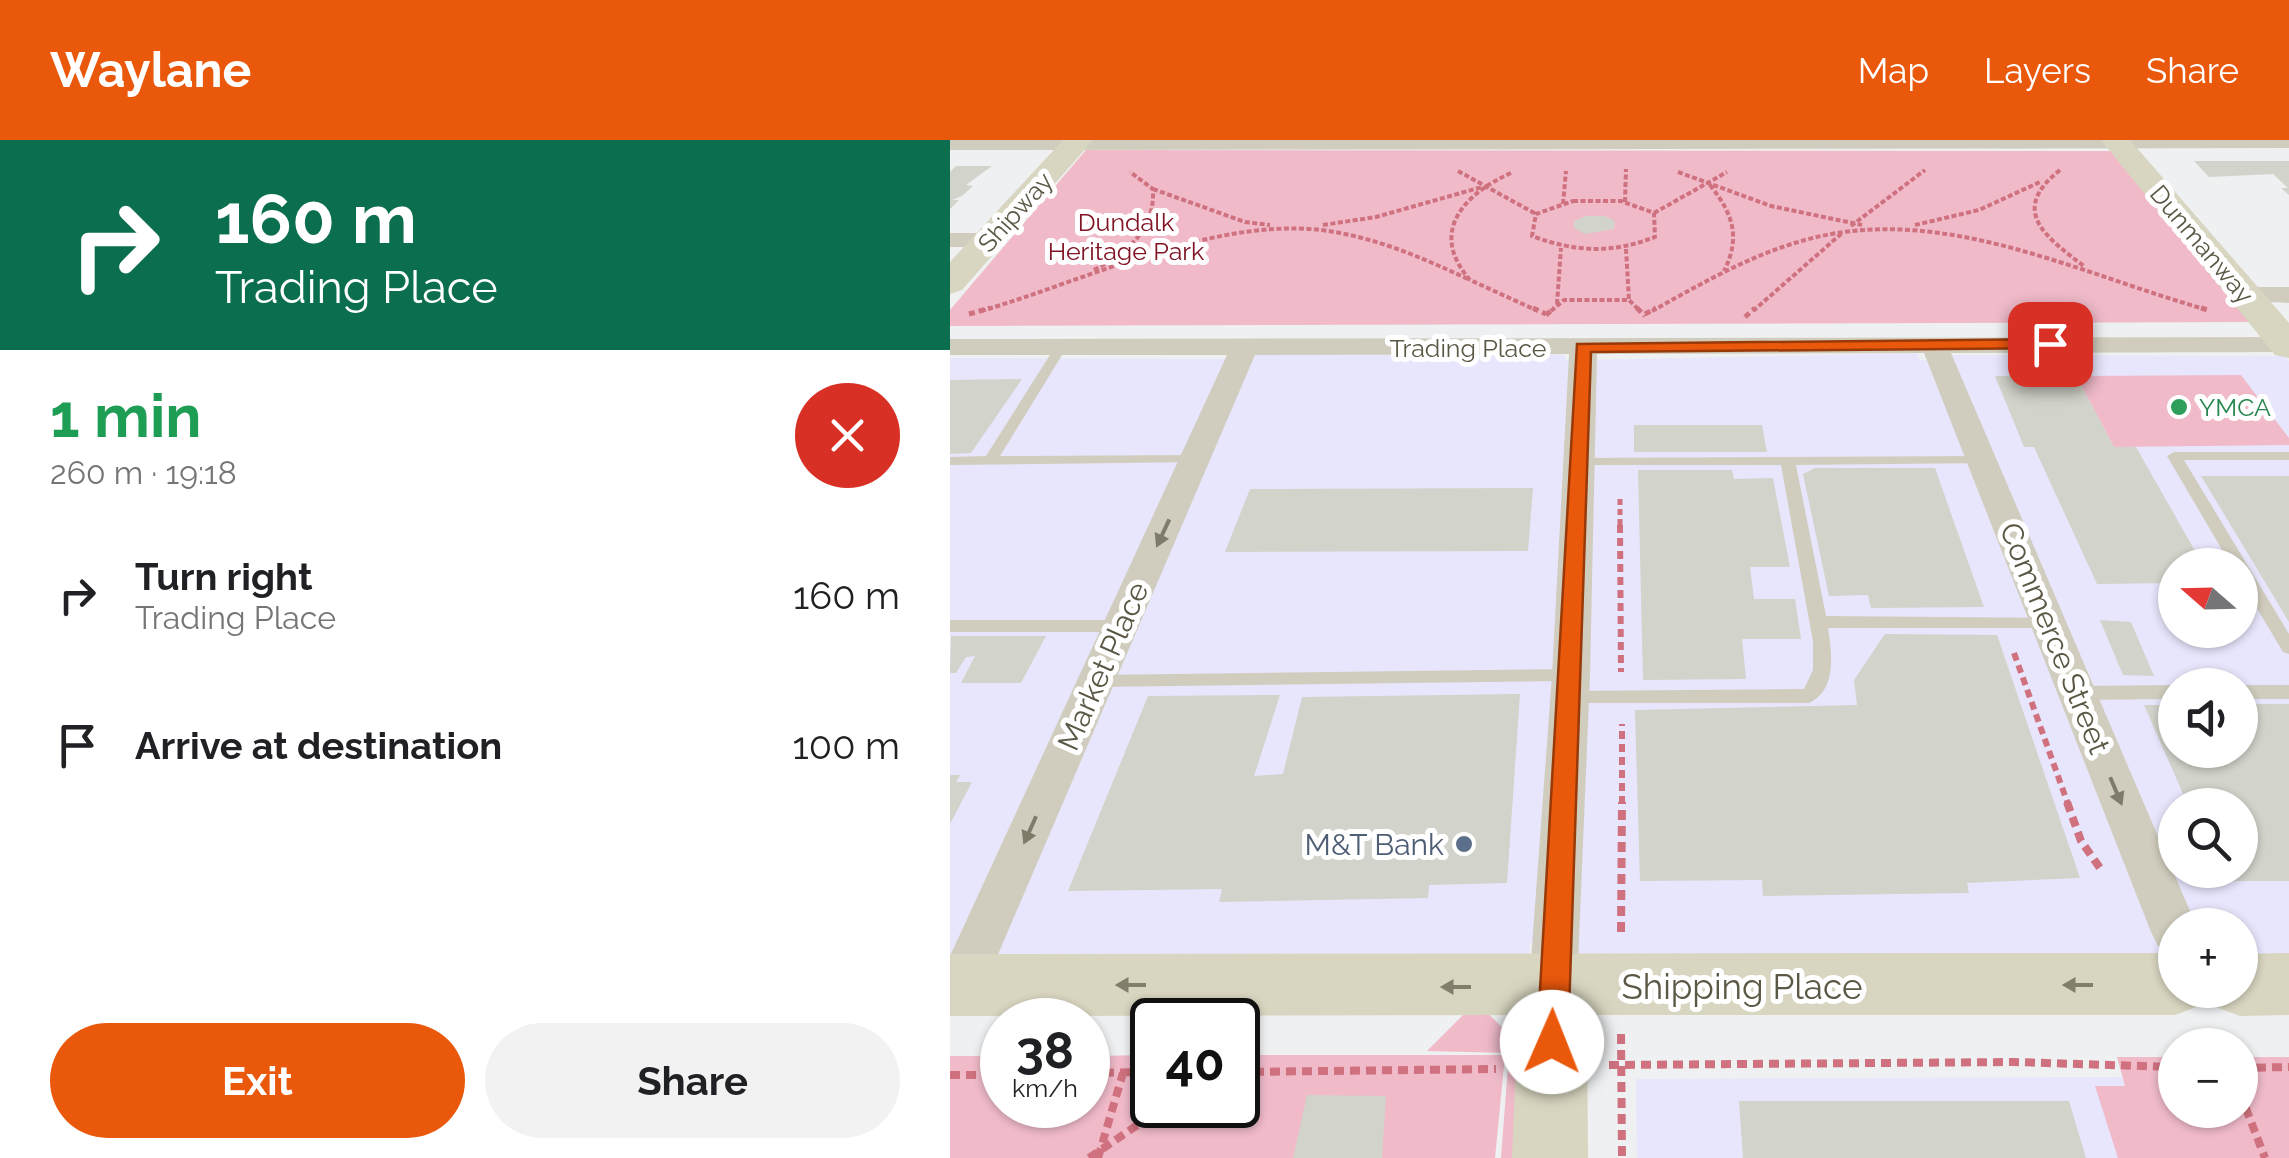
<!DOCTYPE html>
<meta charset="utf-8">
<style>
:root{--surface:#fff;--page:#f2f2f2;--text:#202124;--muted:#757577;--accent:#ea580c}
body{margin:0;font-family:Raleway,sans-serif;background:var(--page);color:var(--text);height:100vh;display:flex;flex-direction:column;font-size:38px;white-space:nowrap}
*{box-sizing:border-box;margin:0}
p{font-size:32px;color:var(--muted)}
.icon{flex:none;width:55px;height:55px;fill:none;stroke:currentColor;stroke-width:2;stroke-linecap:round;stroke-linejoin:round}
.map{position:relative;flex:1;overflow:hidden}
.details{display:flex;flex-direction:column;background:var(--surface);width:950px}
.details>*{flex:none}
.hud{background:#0b6e4f;color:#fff;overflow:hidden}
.needle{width:65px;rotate:290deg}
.buttons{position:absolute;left:1208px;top:408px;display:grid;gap:20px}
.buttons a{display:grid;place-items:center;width:100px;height:100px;border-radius:50%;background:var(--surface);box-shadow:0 2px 8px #0004;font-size:50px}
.speed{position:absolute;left:30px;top:858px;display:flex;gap:20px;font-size:50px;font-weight:700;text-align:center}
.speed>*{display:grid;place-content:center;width:130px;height:130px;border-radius:50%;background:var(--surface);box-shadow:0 2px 8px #0004;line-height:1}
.speed small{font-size:25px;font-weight:400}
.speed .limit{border:5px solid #111;border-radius:15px;background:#fff;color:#111}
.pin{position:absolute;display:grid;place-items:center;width:85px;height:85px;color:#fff;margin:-42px;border-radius:20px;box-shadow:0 5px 15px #0006}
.me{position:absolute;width:110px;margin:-55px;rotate:1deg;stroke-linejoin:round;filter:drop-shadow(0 0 8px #0008)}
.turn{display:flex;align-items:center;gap:35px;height:210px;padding:0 50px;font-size:45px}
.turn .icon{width:130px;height:130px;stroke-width:2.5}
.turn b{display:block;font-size:70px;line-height:85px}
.round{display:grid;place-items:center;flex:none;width:105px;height:105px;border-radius:52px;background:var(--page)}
.overview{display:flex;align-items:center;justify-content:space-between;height:170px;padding:0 50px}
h1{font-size:60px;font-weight:700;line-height:75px;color:#1e9e55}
.action{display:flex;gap:20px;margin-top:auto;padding:20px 50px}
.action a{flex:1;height:115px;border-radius:60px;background:var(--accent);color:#fff;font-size:40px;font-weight:700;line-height:115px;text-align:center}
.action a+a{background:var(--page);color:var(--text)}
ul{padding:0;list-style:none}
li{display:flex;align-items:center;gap:30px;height:150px;padding:0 50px}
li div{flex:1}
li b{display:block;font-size:38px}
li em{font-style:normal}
header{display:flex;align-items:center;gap:60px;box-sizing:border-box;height:140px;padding:0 50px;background:var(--accent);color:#fff}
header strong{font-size:48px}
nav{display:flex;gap:55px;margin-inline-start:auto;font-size:35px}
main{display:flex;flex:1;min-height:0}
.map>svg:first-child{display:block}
.commercial{fill:#e8e6fc;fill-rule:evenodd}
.green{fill:#f0bac9}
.building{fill:#d2d3ca}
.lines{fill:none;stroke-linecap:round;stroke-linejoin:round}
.path-far3{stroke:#cf717f;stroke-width:4;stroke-dasharray:5 2.5;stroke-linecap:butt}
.path-far2{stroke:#cf717f;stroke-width:5;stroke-dasharray:6 4;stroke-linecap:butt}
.path-far1{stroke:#cf717f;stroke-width:6;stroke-dasharray:8 5;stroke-linecap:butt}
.path{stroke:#cf717f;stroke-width:8;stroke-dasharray:10 6;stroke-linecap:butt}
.lane{fill:#d1cdbe;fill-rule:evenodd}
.street{fill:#d1cdbe;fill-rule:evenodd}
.secondary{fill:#d8d5c0;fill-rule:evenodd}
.oneway{fill:#7f7b6a}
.oneway2{fill:#817e6b}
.route{fill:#ea580c;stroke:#983908;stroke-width:2.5}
.leisure-dot{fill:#2e9e5b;stroke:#fff;stroke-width:4}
.service-dot{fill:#5c6f8a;stroke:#fff;stroke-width:4}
.labels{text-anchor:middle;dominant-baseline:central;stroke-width:10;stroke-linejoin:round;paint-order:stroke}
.far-street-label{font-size:25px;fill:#5c5846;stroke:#fff}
.far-park-label{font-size:25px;fill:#801424;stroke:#fff}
.far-leisure-label{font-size:25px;fill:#27864d;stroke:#fff;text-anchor:start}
.street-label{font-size:30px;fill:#5c5846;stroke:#fff}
.service-label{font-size:30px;fill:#4e5e75;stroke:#fff;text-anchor:end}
.near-street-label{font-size:35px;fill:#5c5846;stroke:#fff}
</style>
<header>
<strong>Waylane</strong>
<nav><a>Map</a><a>Layers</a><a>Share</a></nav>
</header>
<main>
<section class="details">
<div class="hud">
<div class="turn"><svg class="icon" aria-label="right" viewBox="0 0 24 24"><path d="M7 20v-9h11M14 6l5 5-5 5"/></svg><div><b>160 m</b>Trading Place</div></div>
</div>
<div class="overview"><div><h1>1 min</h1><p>260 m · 19:18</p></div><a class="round" style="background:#d93025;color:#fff"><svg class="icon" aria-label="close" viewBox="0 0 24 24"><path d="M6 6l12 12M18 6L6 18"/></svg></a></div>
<ul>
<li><svg class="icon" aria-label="right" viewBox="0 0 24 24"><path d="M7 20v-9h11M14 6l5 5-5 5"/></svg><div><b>Turn right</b><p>Trading Place</p></div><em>160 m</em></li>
<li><svg class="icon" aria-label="arrive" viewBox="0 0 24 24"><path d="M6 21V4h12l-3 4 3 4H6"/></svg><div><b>Arrive at destination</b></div><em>100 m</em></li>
</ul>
<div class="action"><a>Exit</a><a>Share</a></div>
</section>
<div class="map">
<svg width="1339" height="1018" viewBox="0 0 1339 1018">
<rect width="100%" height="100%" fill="#eef0f1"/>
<path class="commercial" d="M967 213 970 220H1002L1001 215 1334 216 1339 221V817H1290V785H1225L1205 797 1212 815 620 822 619 802 580 803 578 823 0 816V218L295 219 297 214 615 215 616 220H640ZM1225 425H1290V490H1225ZM1225 545H1290V610H1225ZM1225 665H1290V730H1225Z
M1173 937 1199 1018H687L686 939Z"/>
<path class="green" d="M136 10 1161 11 1300 182 0 186V170Z
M1291 235 1339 298V305L1164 307 1126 236Z
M532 868 574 908 567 1018H551L559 913 477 911 514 874Z
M202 915V965H288V915H555L545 1018H0V916H52V965H138V916Z
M1167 917H1225V970H1290V917H1339V1018H1168L1145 946H1175Z"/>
<path class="building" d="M1244 21H1339V55L1331 48H1338L1323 34 1259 37Z
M6 26H42L16 45 23 46 12 56 2 60H9L0 69V32Z
M636 76H655L665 81 664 89 635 94 624 88V81Z
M1045 236H1126L1164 307H1186L1253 425H1225V443L1147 444 1084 307H1074Z
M72 239 21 313 0 314V240Z
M684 285H812L817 312H684Z
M865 328H985L1034 467 921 468 918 455 879 456 853 334Z
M688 330H782L784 339 823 338 840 427H800L804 459H845L851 499H792L796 539 693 540Z
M1251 336H1339V482Z
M583 348 578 411 275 412 300 349Z
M1150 480 1181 482 1204 536 1173 535Z
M935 494 1047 495 1130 738 1017 743 1019 753 813 756 812 740 690 741 685 570 907 565 904 540Z
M1 496H96L71 543H11L25 516 16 517 6 533H0Z
M570 554 557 743 479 745 478 758 269 762 272 749 118 751 198 556 330 555 304 636 333 634 352 557Z
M1290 564H1339V741H1272L1267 730H1290V665H1238L1194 565H1225V610H1290Z
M0 635H10L6 642H22L0 684Z
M357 955 436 956 432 1018H343Z
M789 961H1119L1136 1018H793Z"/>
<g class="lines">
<path class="path-far3" d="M1110 30C1058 71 1096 97 1135 127
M508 31 586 74
M728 32 821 66 912 85
M561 33C514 54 478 92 520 140L588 171
M760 45C783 74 791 97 774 131
M203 49 295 82 320 85
M623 61H671L704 73 705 97C661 114 626 112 582 96L586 74Z
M675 62 676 29
M613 64 616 31
M704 73 777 32
M373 85 426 77 532 47
M965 85 1029 70 1090 42
M901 86 975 30
M676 109 679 160
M144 130C178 111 205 91 203 49L180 32
M607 164 611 108
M31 171C139 140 277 70 390 93 437 102 477 120 520 140
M601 171 614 160H679L690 171
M702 171C751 144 800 115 855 100 991 62 1129 134 1258 170
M803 171 891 94"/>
<path class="path-far2" d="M583 168 596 174
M687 168 695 176
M1251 168 1258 170
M19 174 40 168
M695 174 706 168
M596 175 604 168
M795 177 805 168
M670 359V387"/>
<path class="path-far1" d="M670 385 671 532
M1064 513 1118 664
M672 664V584"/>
<path class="path" d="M1117 662 1131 701 1150 728
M671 792 672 662
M671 894 672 1018
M659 925 1064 922 1225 927
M1290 928 1339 927
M288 932 546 929
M138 933 202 932
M0 935H52
M1290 953 1315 1018
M139 1018 217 965
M148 1018 173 933"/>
<path class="lane" d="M111 203 117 207 50 316 247 315 254 319 252 322 0 325V317L36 316 105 207Z
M1224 312H1339V320H1234L1339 494V514L1333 512 1290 440V425H1281L1217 316Z
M1034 316 1039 317V323L846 325 876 476 1099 478 1105 480 1108 484 1105 488H878C882 513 887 550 859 563H612L609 558 612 553 618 551 854 549 863 530V502L831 325H626L621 324V318Z
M0 480H172L181 486 172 492H0Z
M621 529 630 535 621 541 145 547 136 541 145 535Z
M1225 545V559L1126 560 1120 558 1117 553 1120 548 1126 546Z
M1290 545H1339V559H1290Z"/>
<path class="street" d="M0 0H1339V8L0 10Z
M0 93H39L51 100 39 107H0Z
M1295 147H1339V163L1286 160 1282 155Z
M1339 197 1336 212 1001 213 1246 785H1225V812L1208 806 1201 792 974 213 647 214 640 535 627 847 620 863 603 869 586 863 579 847 602 535 619 214 305 215 28 861 11 867 0 863V816L277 215H0V199Z"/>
<path class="secondary" d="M113 0H143L12 150 0 154V122Z
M1151 0H1180L1339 183V218L1325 215Z
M1225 813V850H1256L1249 866 1225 875H637L638 1018H562L568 875 0 876V814Z
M1339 813V875L1290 876 1266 867 1258 850H1290V814Z"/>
</g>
<defs><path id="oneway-solid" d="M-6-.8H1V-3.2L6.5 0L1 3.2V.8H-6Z" transform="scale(2.5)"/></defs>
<g class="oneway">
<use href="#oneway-solid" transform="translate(213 393) rotate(115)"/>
<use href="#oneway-solid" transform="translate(1166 651) rotate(67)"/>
<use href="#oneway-solid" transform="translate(80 690) rotate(114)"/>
</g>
<g class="oneway2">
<use href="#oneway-solid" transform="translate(181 845) rotate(-180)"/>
<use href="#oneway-solid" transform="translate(1128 845) rotate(180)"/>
<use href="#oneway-solid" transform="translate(506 847) rotate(-180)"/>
</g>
<path class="route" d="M1100 199 1109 204 1106 208 641 212 618 902 613 912 602 916 591 912 587 902 627 204Z"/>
<circle class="leisure-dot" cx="1229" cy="267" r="10"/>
<circle class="service-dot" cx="514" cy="704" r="10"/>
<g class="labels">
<g class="far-street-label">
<text transform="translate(65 72) rotate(-48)">Shipway</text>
<text transform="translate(1252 104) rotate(50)">Dunmanway</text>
<text x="518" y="208">Trading Place</text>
</g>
<g class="far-park-label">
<text x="176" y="82">Dundalk<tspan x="176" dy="29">Heritage Park</tspan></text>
</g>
<g class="far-leisure-label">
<text x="1249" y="267">YMCA</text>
</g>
<g class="street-label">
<text transform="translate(1105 498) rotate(68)">Commerce Street</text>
<text transform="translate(153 526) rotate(-66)">Market Place</text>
</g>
<g class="service-label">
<text x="494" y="704">M&amp;T Bank</text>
</g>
<g class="near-street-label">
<text x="792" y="846">Shipping Place</text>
</g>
</g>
</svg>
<div class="buttons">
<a><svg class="needle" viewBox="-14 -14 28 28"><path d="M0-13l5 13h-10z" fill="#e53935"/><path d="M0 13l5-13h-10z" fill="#757577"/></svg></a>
<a><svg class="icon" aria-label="sound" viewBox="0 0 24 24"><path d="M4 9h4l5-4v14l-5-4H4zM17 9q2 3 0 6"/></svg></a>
<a><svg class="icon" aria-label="search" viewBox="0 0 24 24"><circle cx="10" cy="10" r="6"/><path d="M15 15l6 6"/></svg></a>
<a>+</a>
<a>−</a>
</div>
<div class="speed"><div>38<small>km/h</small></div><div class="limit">40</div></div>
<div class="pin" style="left:1100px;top:204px;background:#d93025"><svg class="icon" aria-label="arrive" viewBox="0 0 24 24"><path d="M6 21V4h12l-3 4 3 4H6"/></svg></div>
<svg class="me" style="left:602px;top:902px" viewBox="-20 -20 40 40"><circle r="19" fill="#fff"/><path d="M0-13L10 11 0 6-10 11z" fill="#ea580c"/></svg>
</div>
</main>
